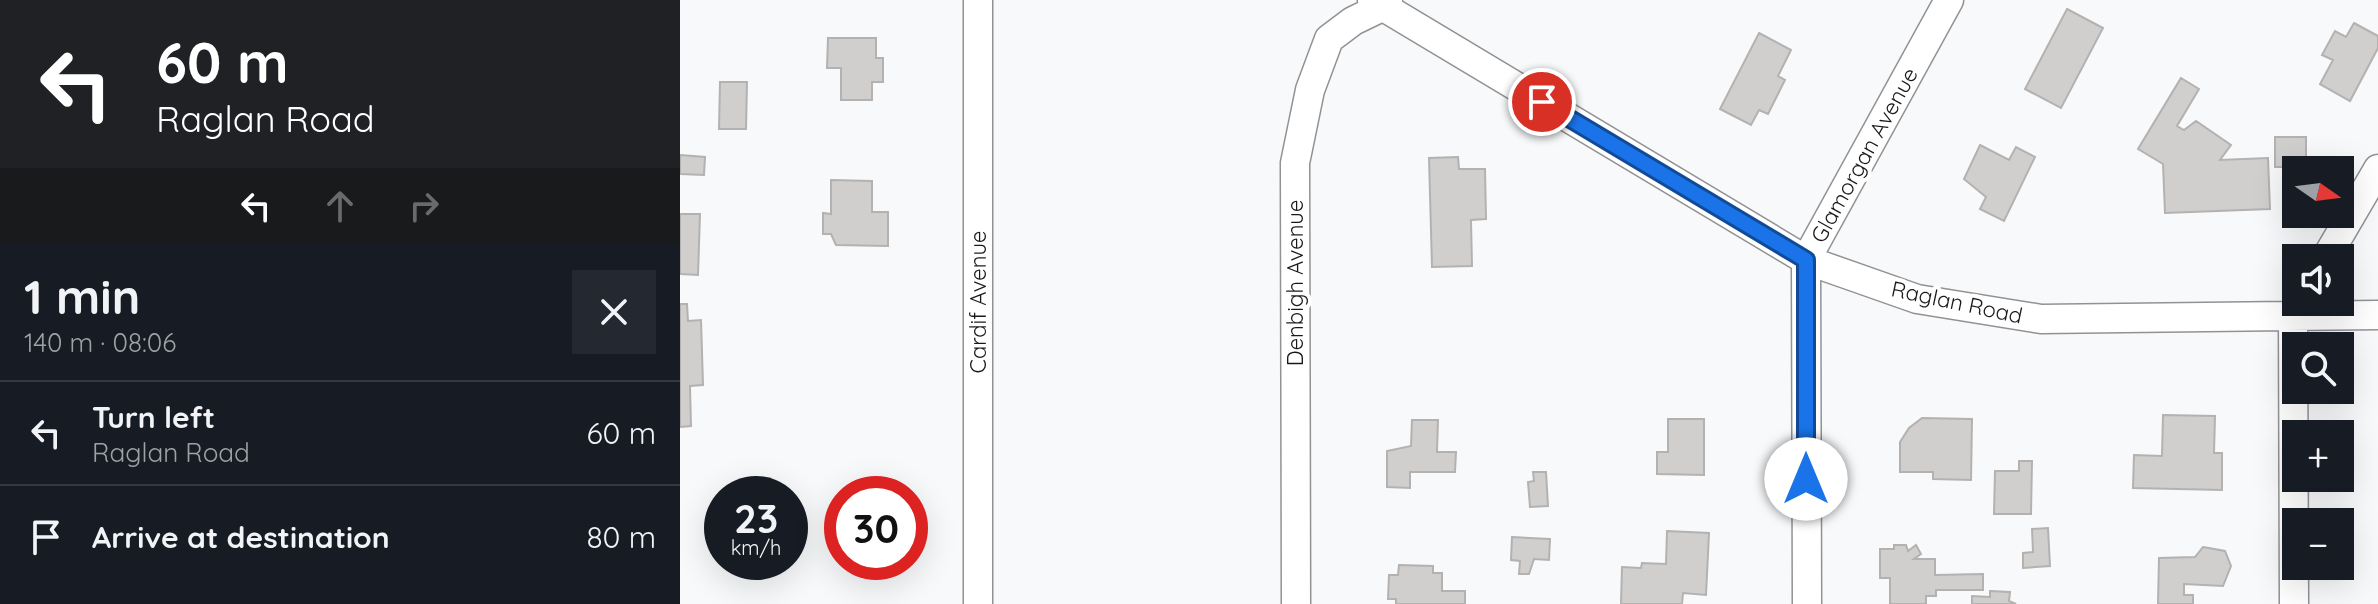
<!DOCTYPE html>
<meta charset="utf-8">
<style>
:root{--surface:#171b24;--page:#242831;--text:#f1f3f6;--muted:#9ea1a6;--line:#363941}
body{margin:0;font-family:Quicksand,sans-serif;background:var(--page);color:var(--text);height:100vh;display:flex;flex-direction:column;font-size:30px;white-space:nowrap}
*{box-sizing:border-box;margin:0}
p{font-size:26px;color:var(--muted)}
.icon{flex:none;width:44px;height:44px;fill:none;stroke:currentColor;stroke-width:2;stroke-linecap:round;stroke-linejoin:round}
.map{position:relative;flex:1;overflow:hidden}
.drawer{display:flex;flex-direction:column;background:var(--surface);width:680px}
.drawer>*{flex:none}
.hud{background:#202124;color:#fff;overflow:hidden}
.needle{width:52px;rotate:104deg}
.controls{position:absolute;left:1602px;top:156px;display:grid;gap:16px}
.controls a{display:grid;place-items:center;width:72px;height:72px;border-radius:0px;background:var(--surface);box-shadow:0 8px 32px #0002;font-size:40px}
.speed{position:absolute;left:24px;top:476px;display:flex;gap:16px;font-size:40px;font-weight:700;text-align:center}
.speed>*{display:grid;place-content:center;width:104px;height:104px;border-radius:50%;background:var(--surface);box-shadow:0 8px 32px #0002;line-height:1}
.speed small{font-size:20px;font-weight:400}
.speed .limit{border:12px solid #d22;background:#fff;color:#111}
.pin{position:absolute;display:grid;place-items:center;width:68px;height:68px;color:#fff;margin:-34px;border:4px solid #fff;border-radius:50%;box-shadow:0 2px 8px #0007}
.me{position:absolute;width:88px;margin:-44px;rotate:0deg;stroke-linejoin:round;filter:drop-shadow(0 0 6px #0008)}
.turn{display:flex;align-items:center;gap:28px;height:168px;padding:0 24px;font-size:36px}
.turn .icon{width:104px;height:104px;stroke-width:2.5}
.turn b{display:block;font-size:56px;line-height:68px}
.lanes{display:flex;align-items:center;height:76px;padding:0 24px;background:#0003;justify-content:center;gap:40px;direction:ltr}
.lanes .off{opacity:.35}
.round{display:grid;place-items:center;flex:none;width:84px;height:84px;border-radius:0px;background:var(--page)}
.headline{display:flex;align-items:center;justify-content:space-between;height:136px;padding:0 24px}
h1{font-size:48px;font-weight:700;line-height:60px}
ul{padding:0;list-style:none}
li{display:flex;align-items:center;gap:24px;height:104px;padding:0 24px;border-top:2px solid var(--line)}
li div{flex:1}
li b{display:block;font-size:30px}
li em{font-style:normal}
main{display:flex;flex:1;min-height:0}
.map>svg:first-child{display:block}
.building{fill:#d1cfce;stroke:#b3b2b0;stroke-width:2}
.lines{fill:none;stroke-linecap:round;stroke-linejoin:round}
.minor-casing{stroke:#929294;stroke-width:31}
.minor{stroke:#fff;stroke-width:28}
.route-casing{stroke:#114b97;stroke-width:20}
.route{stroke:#1a73e8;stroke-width:14}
.labels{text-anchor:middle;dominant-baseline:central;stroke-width:8;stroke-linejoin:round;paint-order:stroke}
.street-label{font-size:22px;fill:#19191a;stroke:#fff}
</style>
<main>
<section class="drawer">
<div class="hud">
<div class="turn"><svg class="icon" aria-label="left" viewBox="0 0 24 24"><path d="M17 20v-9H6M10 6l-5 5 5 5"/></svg><div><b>60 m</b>Raglan Road</div></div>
<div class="lanes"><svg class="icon" aria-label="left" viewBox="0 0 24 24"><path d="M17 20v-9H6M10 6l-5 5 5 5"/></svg><svg class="icon off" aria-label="ahead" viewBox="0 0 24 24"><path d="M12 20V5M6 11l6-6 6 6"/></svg><svg class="icon off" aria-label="right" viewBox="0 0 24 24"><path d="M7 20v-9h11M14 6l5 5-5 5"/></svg></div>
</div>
<div class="headline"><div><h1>1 min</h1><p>140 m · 08:06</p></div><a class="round"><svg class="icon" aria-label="close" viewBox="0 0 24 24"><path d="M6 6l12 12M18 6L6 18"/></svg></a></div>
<ul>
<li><svg class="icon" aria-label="left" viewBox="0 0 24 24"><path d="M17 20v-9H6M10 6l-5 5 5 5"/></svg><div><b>Turn left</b><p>Raglan Road</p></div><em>60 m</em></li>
<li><svg class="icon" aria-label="arrive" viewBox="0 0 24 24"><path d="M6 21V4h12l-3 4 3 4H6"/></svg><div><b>Arrive at destination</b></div><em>80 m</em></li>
</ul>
</section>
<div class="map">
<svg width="1698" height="604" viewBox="0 0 1698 604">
<rect width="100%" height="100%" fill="#f8f9fb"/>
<path class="building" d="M1387 9 1423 28 1381 108 1345 89Z
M1674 23 1698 36V48L1670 101 1640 84 1653 60 1642 55 1655 31 1666 37Z
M1079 33 1111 50 1098 76 1105 80 1088 114 1079 110 1071 125 1040 109Z
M148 38H196V58H203V82H192V100H161V68H147Z
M1501 78 1519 89 1497 126 1504 130 1516 121 1551 145 1540 160 1588 158 1590 209 1485 213 1483 164 1458 149Z
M40 82H67L66 129H39Z
M1595 137H1626V167H1595Z
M1300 145 1329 160 1336 147 1355 157 1324 221 1300 209 1306 197 1284 179Z
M0 155 25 157 24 175 0 174Z
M778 157 779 169H805L806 219 791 220 792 266 752 267 749 158Z
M151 180 192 181V212H208V246L156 245 151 234H143V213L151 214Z
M0 214H20L18 275 0 274Z
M0 304H7L8 321 21 320 23 385 10 386 11 426 0 427Z
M1483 415 1535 416 1534 453H1542V490L1453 488 1454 455 1482 456Z
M1242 418 1292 419 1291 480 1253 479V472H1220V442L1229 428Z
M988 419H1024V475L977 474V452H988Z
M732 420H758L757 452H776L775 472H730V488L707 487V451L731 446Z
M1339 461H1352L1351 514H1314L1315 471H1339Z
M853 472H866L868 506 850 507 848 482 854 481Z
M1368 528 1370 566 1343 568V553L1353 552 1352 529Z
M987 531 1029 533 1026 595 1003 593 1002 604H941L942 567 961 568 962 563 986 564Z
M832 537 870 539 869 560 854 559 849 574H839L840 561 831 560Z
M1214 545H1226L1228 551 1236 545 1241 554 1234 559H1255V575L1303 574V590H1256V596H1246V604H1210V578H1200V549H1214Z
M1523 547 1545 551 1551 566 1543 586 1504 584V595H1513V604H1478L1479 558 1515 557Z
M719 565 753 566V573H762V591H785V604H716V599H708L709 575H718Z
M1310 591 1330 592 1329 601 1336 604H1292V596L1310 597Z"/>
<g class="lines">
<g class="minor-casing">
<path id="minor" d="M298 0V604
M692 0 1126 260 1237 299 1361 319 1698 315
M1646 258 1698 169
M616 604 615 163 630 90 649 39 673 21 704 6 708 0
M1127 604 1126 260 1269 0
M1614 604 1613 314 1620 302"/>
</g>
<use href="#minor" class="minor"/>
</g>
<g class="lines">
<g class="route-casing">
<path id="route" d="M862 102 1126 260V479"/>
</g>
<use href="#route" class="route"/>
</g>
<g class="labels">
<g class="street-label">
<text transform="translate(1184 155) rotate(-61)">Glamorgan Avenue</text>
<text transform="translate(615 283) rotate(-90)">Denbigh Avenue</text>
<text transform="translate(298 302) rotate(-90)">Cardif Avenue</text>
<text transform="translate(1277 302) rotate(12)">Raglan Road</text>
</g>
</g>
</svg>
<div class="controls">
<a><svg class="needle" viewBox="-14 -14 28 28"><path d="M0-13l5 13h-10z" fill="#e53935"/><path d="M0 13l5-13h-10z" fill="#9ea1a6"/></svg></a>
<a><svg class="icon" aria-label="sound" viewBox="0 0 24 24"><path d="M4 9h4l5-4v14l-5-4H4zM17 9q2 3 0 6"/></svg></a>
<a><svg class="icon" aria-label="search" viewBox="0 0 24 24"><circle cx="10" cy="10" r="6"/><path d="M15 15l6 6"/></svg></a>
<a>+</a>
<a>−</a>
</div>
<div class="speed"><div>23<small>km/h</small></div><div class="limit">30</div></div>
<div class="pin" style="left:862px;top:102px;background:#d93025"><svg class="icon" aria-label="arrive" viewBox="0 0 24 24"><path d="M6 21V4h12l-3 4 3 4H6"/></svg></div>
<svg class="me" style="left:1126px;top:479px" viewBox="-20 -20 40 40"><circle r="19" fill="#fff"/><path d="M0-13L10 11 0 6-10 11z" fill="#1a73e8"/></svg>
</div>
</main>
